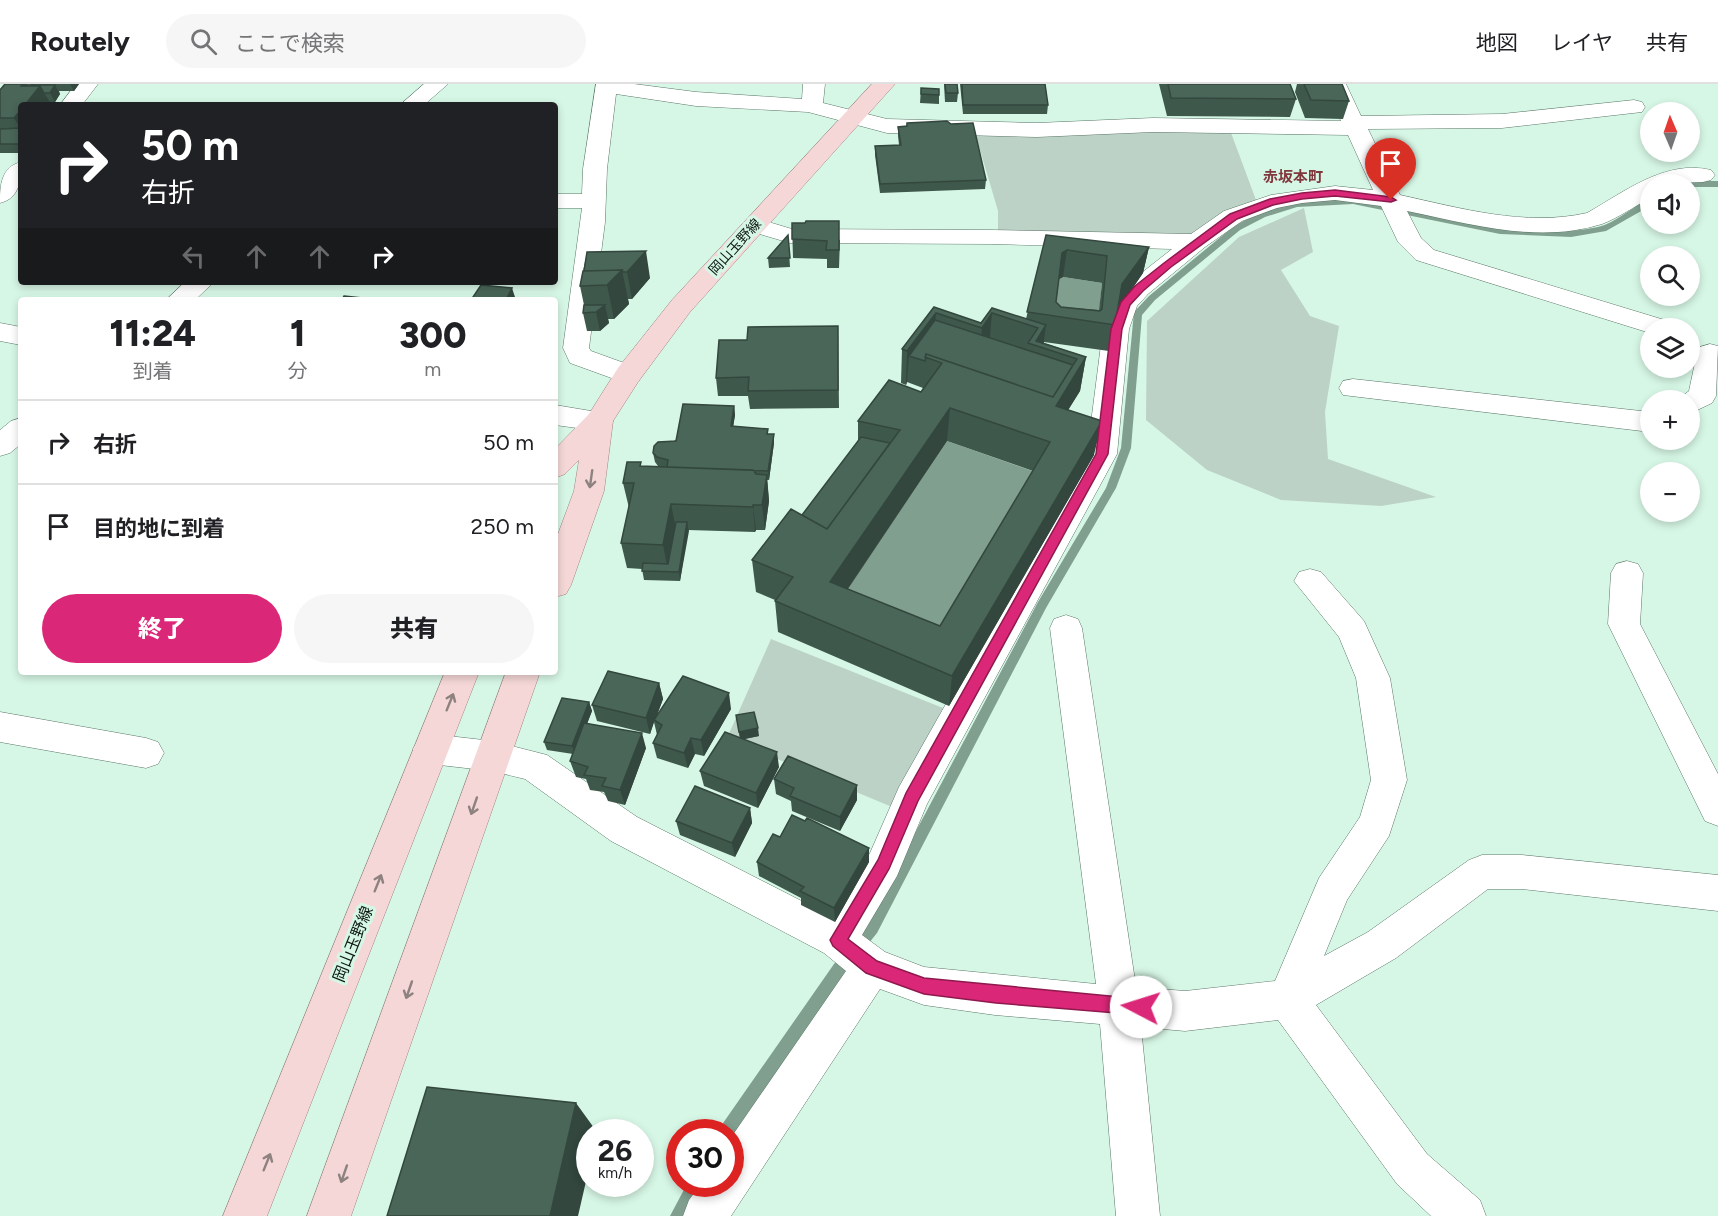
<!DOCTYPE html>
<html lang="ja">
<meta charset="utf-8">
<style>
:root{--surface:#fff;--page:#f6f6f6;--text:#202124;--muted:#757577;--line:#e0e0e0;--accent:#db2777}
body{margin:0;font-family:Figtree,"Noto Sans JP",sans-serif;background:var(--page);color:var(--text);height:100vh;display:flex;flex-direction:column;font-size:22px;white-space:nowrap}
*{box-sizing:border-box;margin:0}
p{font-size:20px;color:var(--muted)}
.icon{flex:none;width:33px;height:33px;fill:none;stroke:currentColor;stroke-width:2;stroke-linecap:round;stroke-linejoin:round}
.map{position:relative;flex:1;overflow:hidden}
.panel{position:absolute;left:18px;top:213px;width:540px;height:378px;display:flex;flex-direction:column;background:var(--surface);border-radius:6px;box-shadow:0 3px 9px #0003}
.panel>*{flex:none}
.top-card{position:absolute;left:18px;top:18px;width:540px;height:183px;border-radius:6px;box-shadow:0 3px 9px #0003;background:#202124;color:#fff;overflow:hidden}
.needle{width:39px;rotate:358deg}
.tools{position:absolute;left:1640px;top:18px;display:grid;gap:12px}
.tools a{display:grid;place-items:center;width:60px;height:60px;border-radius:50%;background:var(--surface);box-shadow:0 3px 9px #0003;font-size:30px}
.speed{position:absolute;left:576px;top:1035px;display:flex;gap:12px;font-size:30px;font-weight:700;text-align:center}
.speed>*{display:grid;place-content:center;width:78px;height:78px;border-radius:50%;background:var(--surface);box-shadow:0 3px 9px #0003;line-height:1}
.speed small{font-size:15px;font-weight:400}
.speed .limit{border:9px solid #d22;background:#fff;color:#111}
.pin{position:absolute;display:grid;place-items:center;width:51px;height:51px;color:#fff;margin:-62px -26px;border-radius:50% 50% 50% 0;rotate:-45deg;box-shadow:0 0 6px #0007}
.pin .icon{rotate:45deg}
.me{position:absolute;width:66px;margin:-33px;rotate:275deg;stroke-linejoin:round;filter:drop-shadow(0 0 4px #0008)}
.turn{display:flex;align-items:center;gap:21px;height:126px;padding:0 24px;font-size:27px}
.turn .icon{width:78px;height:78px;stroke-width:2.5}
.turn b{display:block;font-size:42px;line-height:51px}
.lanes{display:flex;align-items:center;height:57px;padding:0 24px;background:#0003;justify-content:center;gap:30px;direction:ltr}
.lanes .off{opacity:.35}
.eta{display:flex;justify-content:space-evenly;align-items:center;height:102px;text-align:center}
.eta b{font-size:36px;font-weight:800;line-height:42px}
.cta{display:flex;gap:12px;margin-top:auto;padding:12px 24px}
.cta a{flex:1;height:69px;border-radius:36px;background:var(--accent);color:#fff;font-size:24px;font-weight:800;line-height:69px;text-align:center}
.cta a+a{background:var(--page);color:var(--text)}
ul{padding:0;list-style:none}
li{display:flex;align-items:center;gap:18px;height:84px;padding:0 24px;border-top:2px solid var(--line)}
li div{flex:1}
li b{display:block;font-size:22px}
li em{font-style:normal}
header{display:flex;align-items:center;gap:36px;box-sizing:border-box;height:84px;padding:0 30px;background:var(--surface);border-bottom:2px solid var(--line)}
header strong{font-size:28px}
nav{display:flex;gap:33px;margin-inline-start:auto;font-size:21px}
.search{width:420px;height:54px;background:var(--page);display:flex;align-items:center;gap:15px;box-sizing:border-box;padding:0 21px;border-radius:33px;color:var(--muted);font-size:22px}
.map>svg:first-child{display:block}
.green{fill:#bcd2c6}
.water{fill:#809f8e}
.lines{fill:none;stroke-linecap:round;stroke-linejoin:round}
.stream{fill:#809f8e;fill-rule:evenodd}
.minor-casing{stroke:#5a7667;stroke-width:1}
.major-casing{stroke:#a08482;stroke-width:1}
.path{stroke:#94ada0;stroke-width:3;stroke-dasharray:3 3;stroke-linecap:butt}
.minor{fill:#fff;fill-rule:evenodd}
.major{fill:#f5d7d7;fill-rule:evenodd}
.wall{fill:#3f584c;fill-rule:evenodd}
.shaded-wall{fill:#33473e}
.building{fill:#496658;stroke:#33473e;stroke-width:1.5;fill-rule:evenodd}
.oneway{stroke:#8d827f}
.route{fill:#db2777;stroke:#8e194d;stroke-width:1.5}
.labels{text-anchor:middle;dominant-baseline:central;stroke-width:6;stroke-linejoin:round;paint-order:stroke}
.far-street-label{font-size:14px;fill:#0d1913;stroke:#d7f7e6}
.far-neighbourhood-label{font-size:15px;font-weight:bold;fill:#80383d;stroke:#d7f7e6}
.street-label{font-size:16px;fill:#0d1913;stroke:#d7f7e6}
</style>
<header>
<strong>Routely</strong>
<div class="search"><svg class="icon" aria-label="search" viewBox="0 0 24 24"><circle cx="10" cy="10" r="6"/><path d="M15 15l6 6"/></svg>ここで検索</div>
<nav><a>地図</a><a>レイヤ</a><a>共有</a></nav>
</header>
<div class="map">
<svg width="1718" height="1132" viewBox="0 0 1718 1132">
<rect width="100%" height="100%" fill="#d7f7e6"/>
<path class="green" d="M1230 46 1256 116 1193 152 998 148V127L976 52Z
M1304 124 1313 168 1281 186 1310 232 1339 242 1325 328 1328 375 1436 413 1381 422 1281 416 1207 386 1146 336 1147 237 1239 153Z
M771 555 943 624 892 723 727 654Z"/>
<path class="water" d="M1063 193 1102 199 1097 251 1054 248 1058 196Z
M947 357 1044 391 937 572 831 529Z"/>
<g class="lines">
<path class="stream" d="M1686 97H1718V103H1689V100H1682Z
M1353 114C1425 129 1526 159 1598 143 1616 139 1632 122 1650 115V122L1606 147 1571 153 1500 150 1353 120 1297 123 1265 133 1240 146 1155 216 1142 231 1131 364 1116 404 1046 524 877 849 844 890 733 1054H730V1048H719L721 1042 834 880 867 839 1038 518 1106 404 1121 364 1134 228 1149 212 1234 142 1259 129 1296 117Z
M687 1100H704L687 1132H670Z"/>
<g class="minor-casing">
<path id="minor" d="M76 0H98L82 21H60Z
M424 0H448L424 21H400Z
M596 0H634L696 8 802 15 803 0H825L823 19 887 35 1037 39 1153 34 1341 37 1324 0H1346L1361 32 1502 30 1634 16 1642 18 1645 23 1642 28 1502 44 1368 45 1400 111C1460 124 1525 143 1587 129 1624 108 1666 75 1711 86L1715 91 1711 96 1703 98 1650 100V114C1635 122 1618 134 1602 140 1538 160 1470 140 1407 127L1421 154 1434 166 1671 238 1675 244H1650V249L1416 176 1398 158 1381 122 1335 116 1302 119 1277 124 1242 137 1205 163 1148 210 1137 222 1129 245 1117 370 927 720 897 792 862 851 885 868 924 883 1096 900 1050 544 1054 535 1066 531 1078 535 1082 544 1136 903 1185 907 1275 897 1319 794 1360 733 1371 696 1356 594 1339 553 1294 497 1299 488 1310 485 1321 488 1364 537 1390 594 1407 696 1389 752 1347 816 1324 872 1368 848 1469 776 1482 771H1522L1718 791V827L1522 805H1488L1396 874 1316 921 1427 1070 1480 1116 1486 1132H1431L1397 1100 1278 936 1185 947 1141 943 1160 1132H1116L1100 940 995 931 924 921 880 905 731 1132H683L689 1116 701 1100H730V1055L846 887 824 869 611 757 525 695 492 687 431 680 419 676 413 665 419 654 431 650 492 657 547 671 637 733 831 832 870 769 899 703 1087 370 1103 245 1112 220 1130 198 1172 165 992 160 790 159 746 146 743 141 746 136 755 134 792 145 992 146 1191 150 1224 127 1271 111 1335 102 1373 106 1348 51 1153 48 1037 53 887 49 808 28 696 22 616 10 607 85 605 138 589 264 591 267 638 284 642 291 638 298 628 300 570 279 563 264 582 124H555V110H582L583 85Z
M21 78C21 96 20 114 0 119 0 101 1 83 21 78Z
M185 198H214L195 216H166Z
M0 239 21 243V261L0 257Z
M1710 260 1718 262 1716 312 1712 319 1689 330V316H1677L1689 307 1697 269 1700 263Z
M1353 295 1650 328V348L1343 311 1339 304 1343 297Z
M555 321 609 330 613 337 609 344 599 347 555 341Z
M21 334V360L10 369 0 372V346L11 337Z
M1627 477 1638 480 1643 489 1640 540 1718 690V742L1705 737 1608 540 1611 489 1616 480Z
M0 628 146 654 158 658 164 669 158 680 146 684 0 658Z"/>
</g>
<g class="major-casing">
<path id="major" d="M872 0H895L690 228 638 298 613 337 604 407 571 501 566 510 555 513V458L574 407 579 376 565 390 555 394V365L589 330 618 284 672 216Z
M445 588H479L267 1132H223Z
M506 588H540L351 1132H307Z"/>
</g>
<path class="path" d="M106 20 151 21"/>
<use href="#minor" class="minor"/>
<use href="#major" class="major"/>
</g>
<path class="wall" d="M5 0H79L74 7H59L60 10 55 18H49L51 20 50 21H21V69H0V6Z
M944 0H957L958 9 957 18H945Z
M960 0H1045L1048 21 1047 30H963Z
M1159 0H1290L1296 15 1290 33 1167 32Z
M1297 0H1342L1349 17 1343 35 1305 34 1295 8Z
M921 4 939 5V20L920 19Z
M907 39 986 96 985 105 880 109 875 71V62L899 61 898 52V43L906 42Z
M792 139 840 156 839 184H827V175L793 174Z
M788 151 790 183 769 184 768 174Z
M1046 151 1149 163 1143 189 1118 225 1109 267 1044 258V259L1086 273 1080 307 1068 326 1094 371 949 622 778 548 775 517V516L756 508 752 476 802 431 858 358V337L921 308 923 304 907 298 906 301 901 299 902 265 934 223 981 239 992 224 1026 235ZM1063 193 1102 199 1099 226 1061 223 1056 218 1059 195ZM947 357 1033 387 940 542 848 505Z
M587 168 650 194 632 215H628L629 220 614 235H608L609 239 600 247H587L583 229 584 221 580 202Z
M838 242 839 324 750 325 748 312H718L716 294 747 256Z
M734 322 735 331 733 342 768 345V350L774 359 769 396H767L769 417 765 446H756L755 448 688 446 680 497 644 496 642 485 627 484 621 459 629 424 623 399 642 382H658L655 378 653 369Z
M659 599 663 615 656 633 731 625 704 672 695 670 688 684 657 674 653 659 657 651 654 638 650 650 597 637 592 621Z
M589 618 592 627 587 640 646 664 625 721 608 717 604 708 590 706 586 695 576 693 570 677 573 670 547 666 544 658Z
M736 631 759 652 744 655 779 683 758 724 704 702 700 687 740 653Z
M774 695 857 716 840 747 792 727 791 717 776 710Z
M750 724 752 739 735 773 680 751 676 737Z
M780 753 869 778 835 838 801 821V814L759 792 757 778Z"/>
<path class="shaded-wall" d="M22 0H27L33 11 34 7 30 0H35L38 4 40 2 51 20 50 21H25L21 2Z
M70 0H79L74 7Z
M55 1 60 10 55 18 50 9Z
M21 26V45L14 34Z
M1149 163 1143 189 1117 227 1122 200Z
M1067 166 1063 193 1058 196 1062 169Z
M646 167 650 194 632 215 627 188Z
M622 186 629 220 614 235 607 201Z
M512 204 516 216H506Z
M605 221 609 239 600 247 596 228Z
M936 229 934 262 909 272 907 298 906 301 907 267Z
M992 229 989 263 979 278 982 244Z
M1046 241 1043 264 1036 257Z
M1086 273 1080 307 1050 355 1052 320Z
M734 322 735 331 732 351 731 342Z
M950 324 947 357 831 529 830 498Z
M1102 337 1094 371 949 622 952 592Z
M774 350V359L769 396 768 387Z
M767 391 769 417 765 446 762 421Z
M671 420 676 445 668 486 663 461Z
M753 421 756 446 755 448 753 423Z
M687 438 689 447 680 497 679 488Z
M659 599 663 615 655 637 654 636V638L650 650 646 634Z
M729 609 731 625 704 672 701 656Z
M589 618 592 627 575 670 572 662Z
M758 644 759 652 740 656 739 648Z
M642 649 646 664 625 721 620 706Z
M691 654 695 670 688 684 684 669Z
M777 668 779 683 758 724 756 709Z
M857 701V716L840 747V733Z
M750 724 752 739 735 773 732 759Z
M869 764V778L835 838 834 824Z
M576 1019 597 1048H590V1080L578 1132H550Z"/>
<path class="building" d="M5 0H22L21 2H40L25 21H21V26L14 34H0V6Z
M945 0H957L958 9H946Z
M962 0H1045L1048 21H963Z
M1168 0H1290L1296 15 1171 14Z
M1304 0H1342L1349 17 1311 16Z
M37 1H55L50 9H44L40 2H37Z
M921 4 939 5V11L921 10Z
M947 37 951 40 973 39 986 96 880 100 875 62 901 61 898 43 907 42V39Z
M21 44 20 60H0V45Z
M806 137H839V166H826L827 157 792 155V139H805Z
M788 151 790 174H768Z
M1046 151 1149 163 1122 200 1115 241 1027 228ZM1067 166 1107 172 1102 225 1100 227 1061 223 1056 218 1062 169Z
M646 167 627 188H623L622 186 584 187 587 168Z
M622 186 607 201 580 202 583 187Z
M481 201 512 204 506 216H471Z
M344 212 381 216H342Z
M584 221H605L596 228 583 229Z
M934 223 981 239 992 224 1046 241 1036 257 1086 273 1056 322 1102 337 952 592 775 517 793 493 752 476 791 425 827 445 900 346 858 337 889 296 921 308 942 279 925 273 926 270 1053 313 1077 275 1028 259 1038 244 992 229 982 244 936 229 907 267 902 265ZM950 324 1050 358 940 542 830 498Z
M935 236 1073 281 1053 313 926 270 925 277 909 272Z
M838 242V306L748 307 749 293 716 294 719 256H747L748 243Z
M683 320 734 322 731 342 768 345 767 350H774L768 387 667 383 668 376 657 373 653 369 654 362 658 358 676 357Z
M861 353 890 359 827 445 802 431Z
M627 378H641L640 382 753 386 756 390 767 391 762 421H753V423L671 420 663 461 621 459 634 399H623Z
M676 438H687L679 488 642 487 643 479 668 480Z
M608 587 659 599 646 634 592 621Z
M683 592 729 609 701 656 691 654 684 669 653 659 662 641 654 636Z
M562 614 589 618 572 662 544 658Z
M754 628 758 644 739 648 736 631Z
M584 639 642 649 620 706 602 702 606 694 584 691 588 683 570 677Z
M725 648 777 668 756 709 700 687Z
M788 672 857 701 840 733 790 712 794 704 774 695Z
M695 702 750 724 732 759 676 737Z
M792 731 805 737 807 734 869 764 834 824 800 807 804 803 757 778 773 750 780 753Z
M427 1003 576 1019 550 1132H387Z"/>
<defs><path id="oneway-shaft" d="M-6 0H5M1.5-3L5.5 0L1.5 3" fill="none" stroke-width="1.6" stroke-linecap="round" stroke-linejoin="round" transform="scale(1.5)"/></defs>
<g class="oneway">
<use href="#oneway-shaft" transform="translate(591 395) rotate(98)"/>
<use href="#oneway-shaft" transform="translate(450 618) rotate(-68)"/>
<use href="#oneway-shaft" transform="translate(474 722) rotate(109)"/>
<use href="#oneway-shaft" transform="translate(378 799) rotate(-68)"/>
<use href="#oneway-shaft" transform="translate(409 906) rotate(109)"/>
<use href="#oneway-shaft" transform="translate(267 1078) rotate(-68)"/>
<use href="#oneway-shaft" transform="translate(344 1090) rotate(109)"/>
</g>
<path class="route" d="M1335 106 1391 113 1396 116 1391 118 1335 112 1302 115 1273 121 1237 135 1171 183 1143 207 1130 221 1122 245 1108 370 918 717 889 785 848 855 877 877 924 894 1141 915 1147 917 1149 923 1147 929 1141 931 996 919 924 910 866 889 833 862 830 856 878 776 906 709 1096 370 1111 245 1121 218 1135 202 1164 179 1230 130 1270 115 1302 109Z"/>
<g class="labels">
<g class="far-street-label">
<text transform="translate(735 163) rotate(-48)">岡山玉野線</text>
</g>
<g class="far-neighbourhood-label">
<text x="1293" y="93">赤坂本町</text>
</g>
<g class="street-label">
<text transform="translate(353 860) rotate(-68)">岡山玉野線</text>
</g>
</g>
</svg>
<div class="tools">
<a><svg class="needle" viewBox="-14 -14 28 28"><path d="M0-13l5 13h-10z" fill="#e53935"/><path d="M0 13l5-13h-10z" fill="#757577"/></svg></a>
<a><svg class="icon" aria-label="sound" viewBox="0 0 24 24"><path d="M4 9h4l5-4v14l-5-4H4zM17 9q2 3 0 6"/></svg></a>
<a><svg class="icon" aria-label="search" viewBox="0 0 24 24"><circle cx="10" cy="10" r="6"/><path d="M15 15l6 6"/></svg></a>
<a><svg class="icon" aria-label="layers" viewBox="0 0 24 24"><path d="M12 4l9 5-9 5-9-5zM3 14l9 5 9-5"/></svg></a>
<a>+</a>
<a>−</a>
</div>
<div class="speed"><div>26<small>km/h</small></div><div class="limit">30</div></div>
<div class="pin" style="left:1391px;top:116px;background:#d93025"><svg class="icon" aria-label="arrive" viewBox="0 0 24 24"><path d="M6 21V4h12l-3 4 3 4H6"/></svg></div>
<svg class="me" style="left:1141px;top:923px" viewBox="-20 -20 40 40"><circle r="19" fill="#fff"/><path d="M0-13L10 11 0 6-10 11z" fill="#db2777"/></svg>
<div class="top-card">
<div class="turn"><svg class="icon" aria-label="right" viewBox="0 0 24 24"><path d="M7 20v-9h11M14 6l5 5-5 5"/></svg><div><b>50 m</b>右折</div></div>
<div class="lanes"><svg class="icon off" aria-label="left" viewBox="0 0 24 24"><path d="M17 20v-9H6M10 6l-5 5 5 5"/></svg><svg class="icon off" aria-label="ahead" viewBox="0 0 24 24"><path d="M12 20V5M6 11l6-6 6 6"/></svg><svg class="icon off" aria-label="ahead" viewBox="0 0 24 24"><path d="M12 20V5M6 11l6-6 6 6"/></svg><svg class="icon" aria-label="right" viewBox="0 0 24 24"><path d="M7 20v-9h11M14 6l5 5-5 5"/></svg></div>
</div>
<section class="panel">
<div class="eta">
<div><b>11:24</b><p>到着</p></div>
<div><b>1</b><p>分</p></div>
<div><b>300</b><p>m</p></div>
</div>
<ul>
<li><svg class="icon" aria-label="right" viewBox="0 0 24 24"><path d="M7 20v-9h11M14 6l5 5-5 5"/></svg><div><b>右折</b></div><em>50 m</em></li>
<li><svg class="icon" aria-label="arrive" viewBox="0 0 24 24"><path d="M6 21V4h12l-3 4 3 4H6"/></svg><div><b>目的地に到着</b></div><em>250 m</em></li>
</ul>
<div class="cta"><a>終了</a><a>共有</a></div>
</section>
</div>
